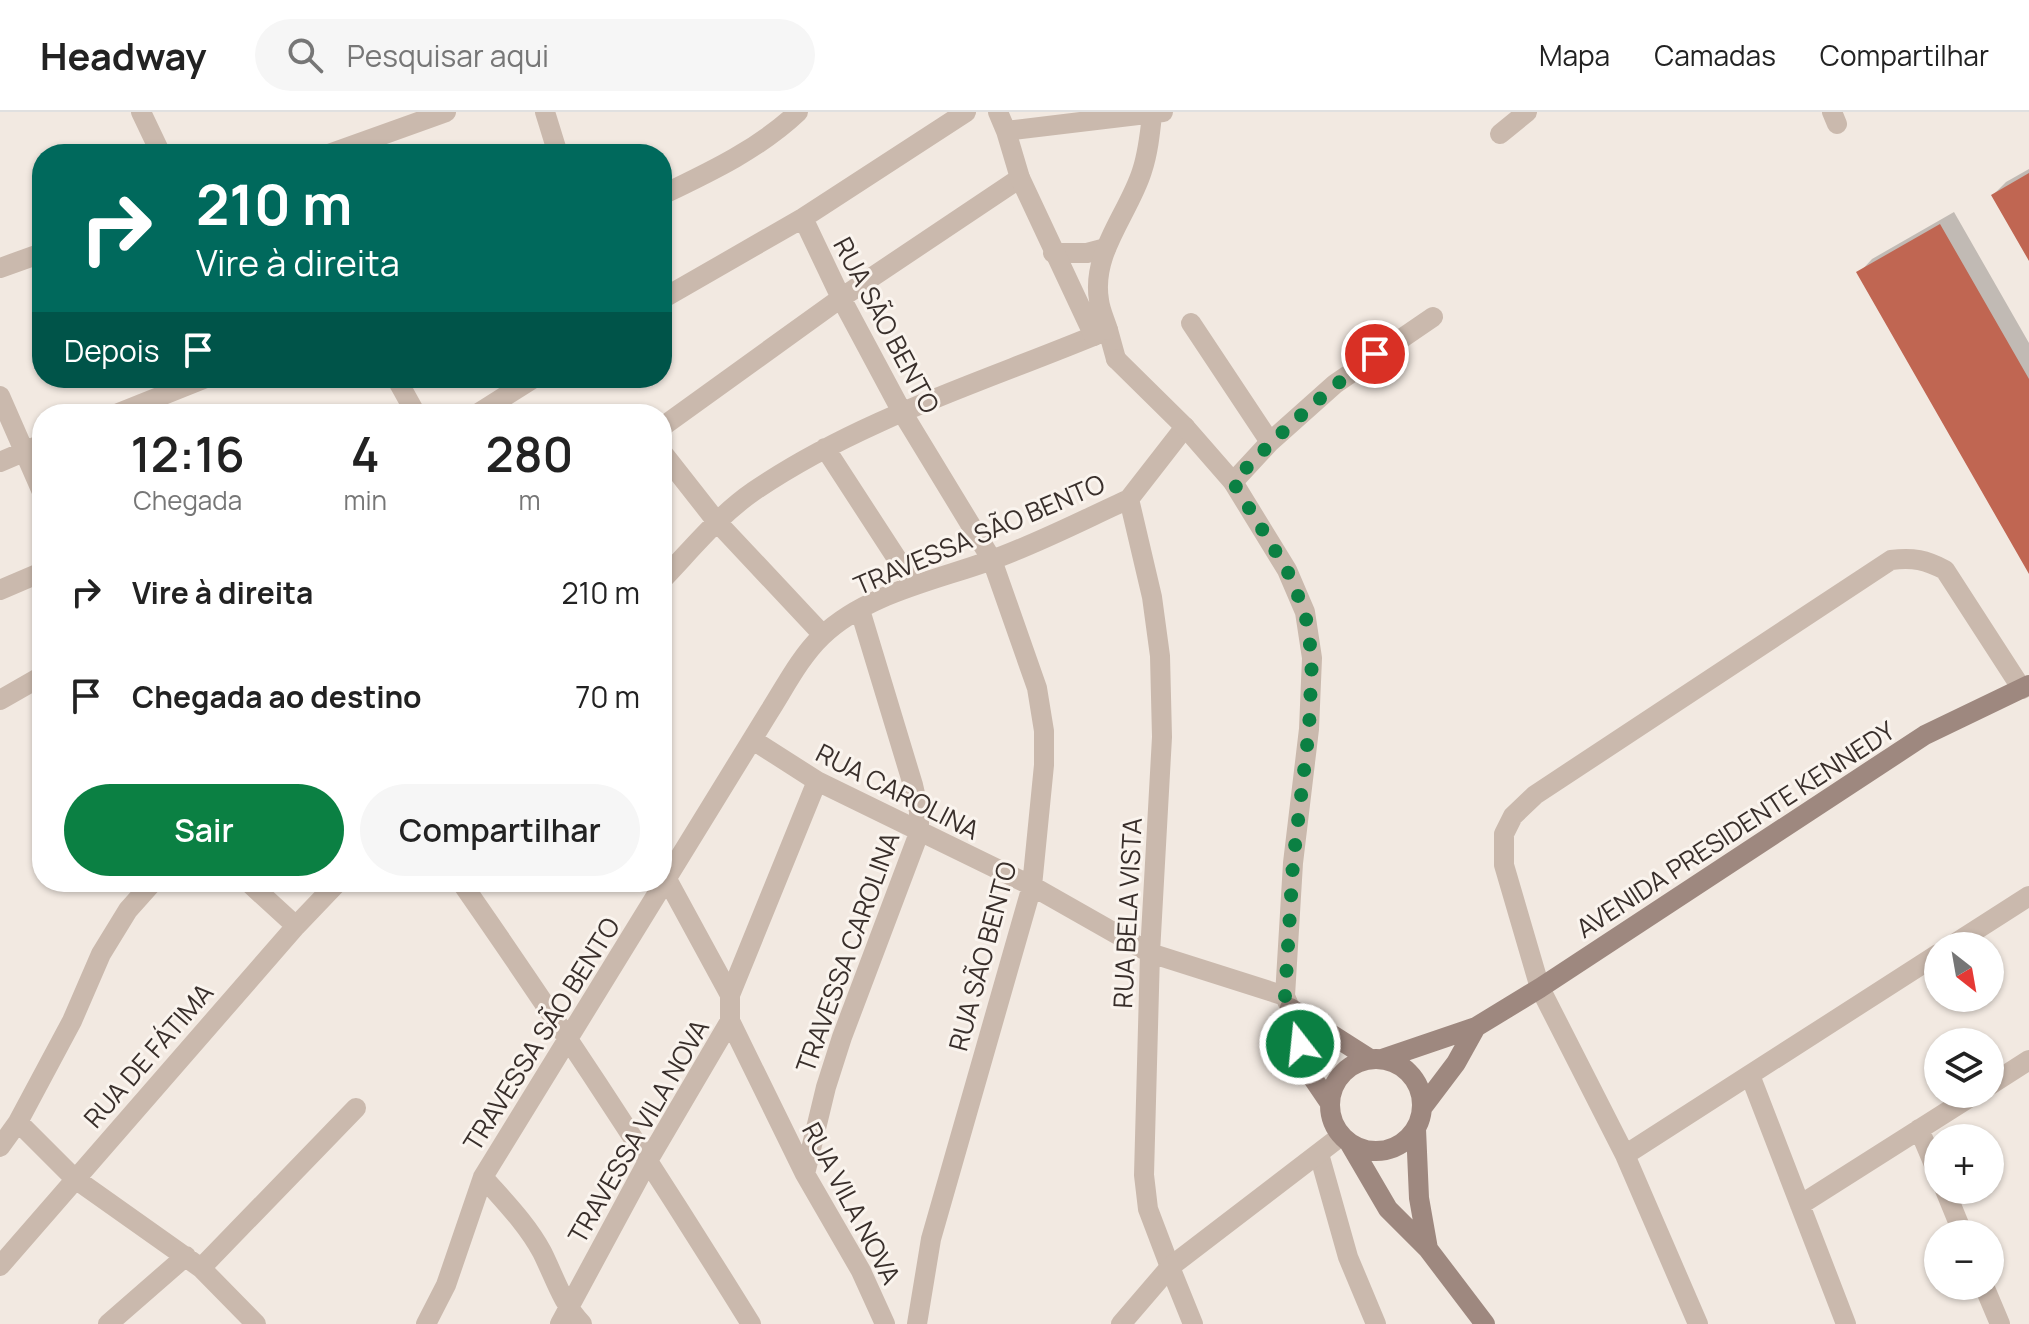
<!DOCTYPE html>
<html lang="pt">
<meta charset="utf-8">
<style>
:root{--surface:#fff;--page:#f6f6f6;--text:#222;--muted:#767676;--line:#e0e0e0;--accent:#0b8043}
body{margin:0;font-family:Manrope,sans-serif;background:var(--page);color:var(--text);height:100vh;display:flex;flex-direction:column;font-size:30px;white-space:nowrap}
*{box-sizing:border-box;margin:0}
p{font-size:26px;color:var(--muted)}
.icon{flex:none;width:44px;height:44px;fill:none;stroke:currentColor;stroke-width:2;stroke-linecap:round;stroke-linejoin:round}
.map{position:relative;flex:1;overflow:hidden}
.details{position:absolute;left:32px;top:292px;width:640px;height:488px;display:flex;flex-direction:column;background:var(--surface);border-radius:32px;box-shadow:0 2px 6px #0004}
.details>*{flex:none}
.hud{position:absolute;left:32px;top:32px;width:640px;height:244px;border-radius:32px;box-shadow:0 2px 6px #0004;background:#00695c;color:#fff;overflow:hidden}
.needle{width:52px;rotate:149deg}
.fabs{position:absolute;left:1924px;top:820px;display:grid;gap:16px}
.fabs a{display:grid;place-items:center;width:80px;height:80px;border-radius:50%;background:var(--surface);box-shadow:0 2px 6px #0004;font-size:40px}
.pin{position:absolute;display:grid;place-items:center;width:68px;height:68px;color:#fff;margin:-34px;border:4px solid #fff;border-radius:50%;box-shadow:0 2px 8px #0007}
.me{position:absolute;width:88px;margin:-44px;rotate:344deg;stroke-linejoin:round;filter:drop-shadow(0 0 6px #0008)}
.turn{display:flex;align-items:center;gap:28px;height:168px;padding:0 32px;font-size:36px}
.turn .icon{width:104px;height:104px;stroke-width:2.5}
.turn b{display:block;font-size:56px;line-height:68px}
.then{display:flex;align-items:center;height:76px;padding:0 32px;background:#0003;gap:16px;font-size:30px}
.eta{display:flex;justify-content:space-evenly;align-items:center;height:136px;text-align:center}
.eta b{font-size:48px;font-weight:600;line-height:56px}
.action{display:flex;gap:16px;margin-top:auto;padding:16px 32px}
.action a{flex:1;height:92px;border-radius:48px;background:var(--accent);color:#fff;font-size:32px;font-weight:600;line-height:92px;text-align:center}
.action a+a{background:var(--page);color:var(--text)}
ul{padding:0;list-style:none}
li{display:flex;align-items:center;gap:24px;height:104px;padding:0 32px}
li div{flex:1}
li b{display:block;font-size:30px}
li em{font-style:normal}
header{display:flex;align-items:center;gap:48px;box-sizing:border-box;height:112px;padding:0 40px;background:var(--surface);border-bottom:2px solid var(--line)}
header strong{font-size:38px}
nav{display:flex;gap:44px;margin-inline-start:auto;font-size:28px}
.search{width:560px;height:72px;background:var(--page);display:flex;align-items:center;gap:20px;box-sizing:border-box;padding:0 28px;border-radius:44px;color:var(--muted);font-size:30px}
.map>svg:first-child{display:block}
.shadow{fill:#0003}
.building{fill:#c06652}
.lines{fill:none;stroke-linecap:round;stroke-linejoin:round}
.minor{stroke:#cab9ad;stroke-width:20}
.tertiary{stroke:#cab9ad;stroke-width:20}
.secondary{stroke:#9e887f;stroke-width:20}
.route{stroke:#0b8043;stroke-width:14;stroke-dasharray:0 25.2}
.labels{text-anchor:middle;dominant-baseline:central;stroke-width:6;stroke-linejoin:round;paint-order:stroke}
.street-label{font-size:26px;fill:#392f2b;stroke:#faf4ee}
</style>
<header>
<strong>Headway</strong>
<div class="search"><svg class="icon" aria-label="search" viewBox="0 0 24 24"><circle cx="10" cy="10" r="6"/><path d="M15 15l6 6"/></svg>Pesquisar aqui</div>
<nav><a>Mapa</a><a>Camadas</a><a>Compartilhar</a></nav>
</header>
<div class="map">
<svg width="2029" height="1212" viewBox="0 0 2029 1212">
<rect width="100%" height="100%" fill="#f2e9e1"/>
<path class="shadow" d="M2029 57V145L1993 83 2006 70Z
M1954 100 2029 231V457L1859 161 1872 147Z"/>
<path class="building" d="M2029 61V149L1991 83Z
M1940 112 2029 267V462L1856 160Z"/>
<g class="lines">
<path class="minor" d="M141 0 161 42
M545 0 558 42
M1832 0 1837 12
M1500 22 1527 0
M329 42 446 0
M662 83C710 60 759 37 798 0
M803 106 841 186 902 300 992 448 1037 576 1044 619V653L1032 774 931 1127 917 1212
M1053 141H1087L1106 136
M0 156 42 141
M662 187 803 106 966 0
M1191 211 1270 330 1233 370
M396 266 416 302
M0 284 42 380
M116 302 206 266
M477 302 534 266
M662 315 841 186 1020 66
M1270 330 1335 272 1433 205
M825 336 914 473
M662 340 717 410 823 523
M0 350 42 332
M1129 387 1152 485 1160 544 1162 625 1150 841 1144 1063 1148 1097 1170 1155
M1129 387 1185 315
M662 468C691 438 719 403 754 379 861 306 989 268 1108 218L1116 247
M0 478 42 460
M0 588 42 564
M753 628 817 669 1032 774 1150 841 1285 884
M662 758 730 883
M248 770 296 814
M461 770C562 915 658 1062 751 1212
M1951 834 2029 784
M730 909 805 1062 861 1159 885 1212
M1750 963 1846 1212
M1990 973 2029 948
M18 1010 74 1066 201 1156 256 1212
M1919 1017 1938 1062
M0 1035 18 1010 72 909 101 842 128 798 153 770
M1319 1042 1348 1145 1376 1212
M1625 1043 1938 842
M805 1062 826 975 842 925 919 721V699L913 673 860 498
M483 1065C504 1089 527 1112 542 1140 555 1166 562 1191 582 1212
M1945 1078 1963 1122
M1800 1093 1975 982
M0 1154 296 814 338 770
M201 1156 356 996
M1984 1174 2000 1212
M108 1212 186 1144
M426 1212 446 1173 483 1065 769 600C785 575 800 545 822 524 866 482 933 469 989 449 1037 432 1083 408 1129 387
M560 1212 649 1047 730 909V883L817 669
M1698 1212 1625 1043 1540 876 1504 753V722L1513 704 1535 683 1891 448C1913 445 1926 448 1945 458L2022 577"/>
<path class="tertiary" d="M998 0 1006 19 1020 66 1094 224
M1006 19 1163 0
M1108 218C1105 208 1100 198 1099 188 1091 141 1129 101 1142 59 1148 41 1150 22 1152 3
M1116 247 1185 315 1233 370 1287 458 1305 500 1312 546 1309 617 1293 751 1285 884 1290 896
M1170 1155 1193 1212
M1121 1212 1170 1155 1341 1024"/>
<path class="secondary" d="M1290 896 1312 965 1329 990
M1290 896 1370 947
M1382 947 1476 915 1540 876 1925 623 2029 573
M1330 993a46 46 0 1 1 92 0a46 46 0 1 1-92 0Z
M1422 996 1456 951 1476 915
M1416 1017 1419 1086 1428 1137
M1350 1032 1388 1097 1428 1137 1485 1212"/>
</g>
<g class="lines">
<path class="route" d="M1300 932 1285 884 1293 751 1309 617 1312 546 1305 500 1287 458 1233 370C1277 323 1324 281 1375 242"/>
</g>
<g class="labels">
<g class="street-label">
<text transform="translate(887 213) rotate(62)">RUA SÃO BENTO</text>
<text transform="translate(979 422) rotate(-23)">TRAVESSA SÃO BENTO</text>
<text transform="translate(898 679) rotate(27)">RUA CAROLINA</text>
<text transform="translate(1735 717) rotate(-33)">AVENIDA PRESIDENTE KENNEDY</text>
<text transform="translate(1127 801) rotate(-87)">RUA BELA VISTA</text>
<text transform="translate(847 840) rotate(-70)">TRAVESSA CAROLINA</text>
<text transform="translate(982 844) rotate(-75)">RUA SÃO BENTO</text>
<text transform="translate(541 922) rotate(-58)">TRAVESSA SÃO BENTO</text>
<text transform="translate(148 943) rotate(-49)">RUA DE FÁTIMA</text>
<text transform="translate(638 1019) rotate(-60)">TRAVESSA VILA NOVA</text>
<text transform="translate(852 1091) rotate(62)">RUA VILA NOVA</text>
</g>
</g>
</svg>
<div class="fabs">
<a><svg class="needle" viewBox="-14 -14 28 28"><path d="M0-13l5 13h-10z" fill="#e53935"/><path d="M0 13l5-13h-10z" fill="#767676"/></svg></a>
<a><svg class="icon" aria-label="layers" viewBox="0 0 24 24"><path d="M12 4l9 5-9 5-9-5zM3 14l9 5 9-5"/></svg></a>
<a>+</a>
<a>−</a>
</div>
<div class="pin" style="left:1375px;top:242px;background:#d93025"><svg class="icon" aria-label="arrive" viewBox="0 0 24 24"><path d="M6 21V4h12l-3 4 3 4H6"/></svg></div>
<svg class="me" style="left:1300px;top:932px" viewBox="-20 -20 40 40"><circle r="17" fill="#0b8043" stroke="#fff" stroke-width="3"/><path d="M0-11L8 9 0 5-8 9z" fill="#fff"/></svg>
<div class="hud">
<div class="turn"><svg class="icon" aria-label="right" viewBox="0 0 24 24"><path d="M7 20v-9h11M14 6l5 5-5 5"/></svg><div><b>210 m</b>Vire à direita</div></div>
<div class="then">Depois<svg class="icon" aria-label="arrive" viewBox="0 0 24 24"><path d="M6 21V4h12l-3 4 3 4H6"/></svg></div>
</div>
<section class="details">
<div class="eta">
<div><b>12:16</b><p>Chegada</p></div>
<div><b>4</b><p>min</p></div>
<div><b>280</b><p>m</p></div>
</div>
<ul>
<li><svg class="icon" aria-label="right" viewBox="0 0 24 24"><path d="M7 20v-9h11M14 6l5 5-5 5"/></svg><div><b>Vire à direita</b></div><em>210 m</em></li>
<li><svg class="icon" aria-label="arrive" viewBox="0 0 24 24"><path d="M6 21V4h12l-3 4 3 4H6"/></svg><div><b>Chegada ao destino</b></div><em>70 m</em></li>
</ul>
<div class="action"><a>Sair</a><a>Compartilhar</a></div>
</section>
</div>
